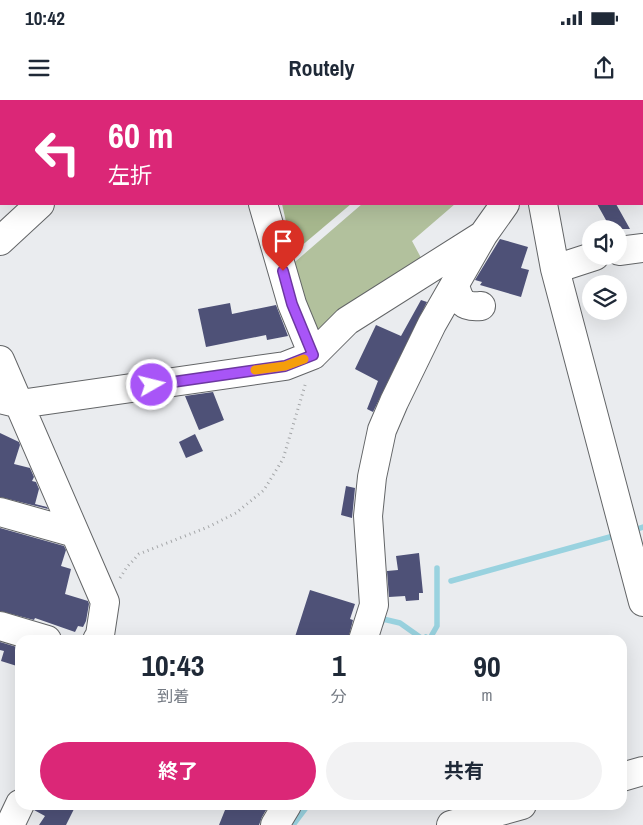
<!DOCTYPE html>
<html lang="ja">
<meta charset="utf-8">
<style>
:root{--surface:#fff;--page:#f2f2f3;--text:#1f2937;--muted:#747a83;--accent:#db2777}
body{margin:0;font-family:"Archivo Narrow","Noto Sans JP",sans-serif;background:var(--page);color:var(--text);height:100vh;display:flex;flex-direction:column;font-size:19px;white-space:nowrap}
*{box-sizing:border-box;margin:0}
p{font-size:16px;color:var(--muted)}
.icon{flex:none;width:28px;height:28px;fill:none;stroke:currentColor;stroke-width:2;stroke-linecap:round;stroke-linejoin:round}
.map{position:relative;flex:1;overflow:hidden}
.side{position:absolute;left:15px;top:535px;width:612px;height:175px;display:flex;flex-direction:column;background:var(--surface);border-radius:15px;box-shadow:0 5px 20px #0002}
.side>*{flex:none}
.guide{position:absolute;left:0px;top:0px;width:644px;height:105px;box-shadow:0 5px 20px #0002;background:#db2777;color:#fff;overflow:hidden}
.buttons{position:absolute;left:582px;top:120px;display:grid;gap:10px}
.buttons a{display:grid;place-items:center;width:45px;height:45px;border-radius:50%;background:var(--surface);box-shadow:0 5px 20px #0002;font-size:25px}
.pin{position:absolute;display:grid;place-items:center;width:42px;height:42px;color:#fff;margin:-51px -21px;border-radius:50% 50% 50% 0;rotate:-45deg;box-shadow:0 0 5px #0007}
.pin .icon{rotate:45deg}
.me{position:absolute;width:55px;margin:-28px;rotate:82deg;stroke-linejoin:round;filter:drop-shadow(0 0 4px #0008)}
.turn{display:flex;align-items:center;gap:18px;height:105px;padding:0 25px;font-size:22px}
.turn .icon{width:65px;height:65px;stroke-width:2.5}
.turn b{display:block;font-size:35px;line-height:42px}
.eta{display:flex;justify-content:space-evenly;align-items:center;height:85px;text-align:center}
.eta b{font-size:30px;font-weight:700;line-height:35px}
.action{display:flex;gap:10px;margin-top:auto;padding:10px 25px}
.action a{flex:1;height:58px;border-radius:30px;background:var(--accent);color:#fff;font-size:20px;font-weight:700;line-height:58px;text-align:center}
.action a+a{background:var(--page);color:var(--text)}
.status{display:flex;justify-content:space-between;align-items:center;height:35px;padding:0 25px;background:var(--surface);direction:ltr}
.status svg{height:14px;fill:currentColor}
header{display:flex;justify-content:space-between;align-items:center;height:65px;padding:0 25px;background:var(--surface);font-size:22px;font-weight:700}
.map>svg:first-child{display:block}
.green{fill:#b2c19d}
.forest{fill:#a7b88e}
.lines{fill:none;stroke-linecap:round;stroke-linejoin:round}
.stream{stroke:#99d2df;stroke-width:5.5}
.building{fill:#4e5177}
.minor-casing{stroke:#636567;stroke-width:30}
.path{stroke:#a4a6a8;stroke-width:3;stroke-dasharray:1 4;stroke-linecap:butt}
.minor{stroke:#fff;stroke-width:28}
.route-casing{stroke:#6d37a1;stroke-width:12}
.route{stroke:#a855f7;stroke-width:9}
.slow{stroke:#f59e0b;stroke-width:9}
</style>
<div class="status"><b>10:42</b><svg viewBox="0 0 49 12"><path d="M0 12V9h3v3zM5 12V6h3v6zM10 12V3h3v9zM15 12V0h3v12zM26 1h20v11H26zM47 4h2v5h-2z"/></svg></div>
<header><svg class="icon" aria-label="menu" viewBox="0 0 24 24"><path d="M4 6h16M4 12h16M4 18h16"/></svg>Routely<svg class="icon" aria-label="share" viewBox="0 0 24 24"><path d="M12 15V3M7 8l5-5 5 5M5 13v7h14v-7"/></svg></header>
<div class="map">
<svg width="643" height="725" viewBox="0 0 643 725">
<rect width="100%" height="100%" fill="#eaecef"/>
<path class="green" d="M362 104H455L412 141 426 167 315 249 289 167Z"/>
<path class="forest" d="M282 104H351L293 153Z"/>
<g class="lines">
<path class="stream" d="M631 431 643 427
M451 481 617 435
M381 524 383 519 400 523 424 540 426 537
M429 540 437 526V468
M453 705V706
M293 725 308 705"/>
</g>
<path class="building" d="M597 104H616L630 129H611Z
M500 139 528 147 521 168 529 170 521 197 480 185 482 182 475 180Z
M421 200 427 202 373 312 367 309 378 281 355 269 376 225 401 236Z
M230 203 232 214 276 205 288 236 267 240 266 235 206 247 198 209Z
M213 292 224 320 199 330 185 296Z
M0 333 19 342 20 345 14 364 30 368 34 377 32 381 36 382 39 389 35 404 47 407 48 409 0 397Z
M195 334 203 351 186 358 179 342Z
M346 386 355 388 352 418 341 415Z
M0 428 64 446 66 450 61 466 71 469 65 494 88 501 89 504 86 521 83 527 78 526 75 532 35 518 34 520 0 511Z
M419 453 423 493H419V500L406 501 405 496 389 497 387 471 398 470 396 456Z
M310 490 355 504 350 519 353 520 348 540H294Z
M0 542 20 548V567L1 561 4 551 0 550Z
M35 705H76L66 725H39L45 716 34 710Z
M227 705H269L262 717 259 725H219Z"/>
<g class="lines">
<g class="minor-casing">
<path id="minor" d="M233 0 234 1
M530 0V1
M147 1 149 0
M642 47H643
M263 104 292 204 313 255
M543 104 555 169 643 502
M0 141 40 104
M619 151 643 148
M555 169 595 156
M455 185C459 201 463 208 481 206
M0 260 105 502 100 535 97 540
M0 299 20 304 285 266 313 255 347 221 483 135
M0 412 75 433
M0 526 47 540
M363 540 374 505 368 416 372 377 382 330 394 302 432 224 483 135 505 104
M622 677 643 671
M10 725 20 704
M275 725 287 705
M451 725 522 705"/>
</g>
<path class="path" d="M120 478 127 467 139 454 208 427 236 413 264 390 283 359 306 282"/>
<use href="#minor" class="minor"/>
</g>
<g class="lines">
<g class="route-casing">
<path id="route" d="M152 285 285 266 313 255 292 204 283 171"/>
</g>
<use href="#route" class="route"/>
<path class="slow" d="M255 270 285 266 304 259"/>
</g>
</svg>
<div class="buttons">
<a><svg class="icon" aria-label="sound" viewBox="0 0 24 24"><path d="M4 9h4l5-4v14l-5-4H4zM17 9q2 3 0 6"/></svg></a>
<a><svg class="icon" aria-label="layers" viewBox="0 0 24 24"><path d="M12 4l9 5-9 5-9-5zM3 14l9 5 9-5"/></svg></a>
</div>
<div class="pin" style="left:283px;top:171px;background:#d93025"><svg class="icon" aria-label="arrive" viewBox="0 0 24 24"><path d="M6 21V4h12l-3 4 3 4H6"/></svg></div>
<svg class="me" style="left:152px;top:285px" viewBox="-20 -20 40 40"><circle r="17" fill="#a855f7" stroke="#fff" stroke-width="3"/><path d="M0-11L8 9 0 5-8 9z" fill="#fff"/></svg>
<div class="guide">
<div class="turn"><svg class="icon" aria-label="left" viewBox="0 0 24 24"><path d="M17 20v-9H6M10 6l-5 5 5 5"/></svg><div><b>60 m</b>左折</div></div>
</div>
<section class="side">
<div class="eta">
<div><b>10:43</b><p>到着</p></div>
<div><b>1</b><p>分</p></div>
<div><b>90</b><p>m</p></div>
</div>
<div class="action"><a>終了</a><a>共有</a></div>
</section>
</div>
